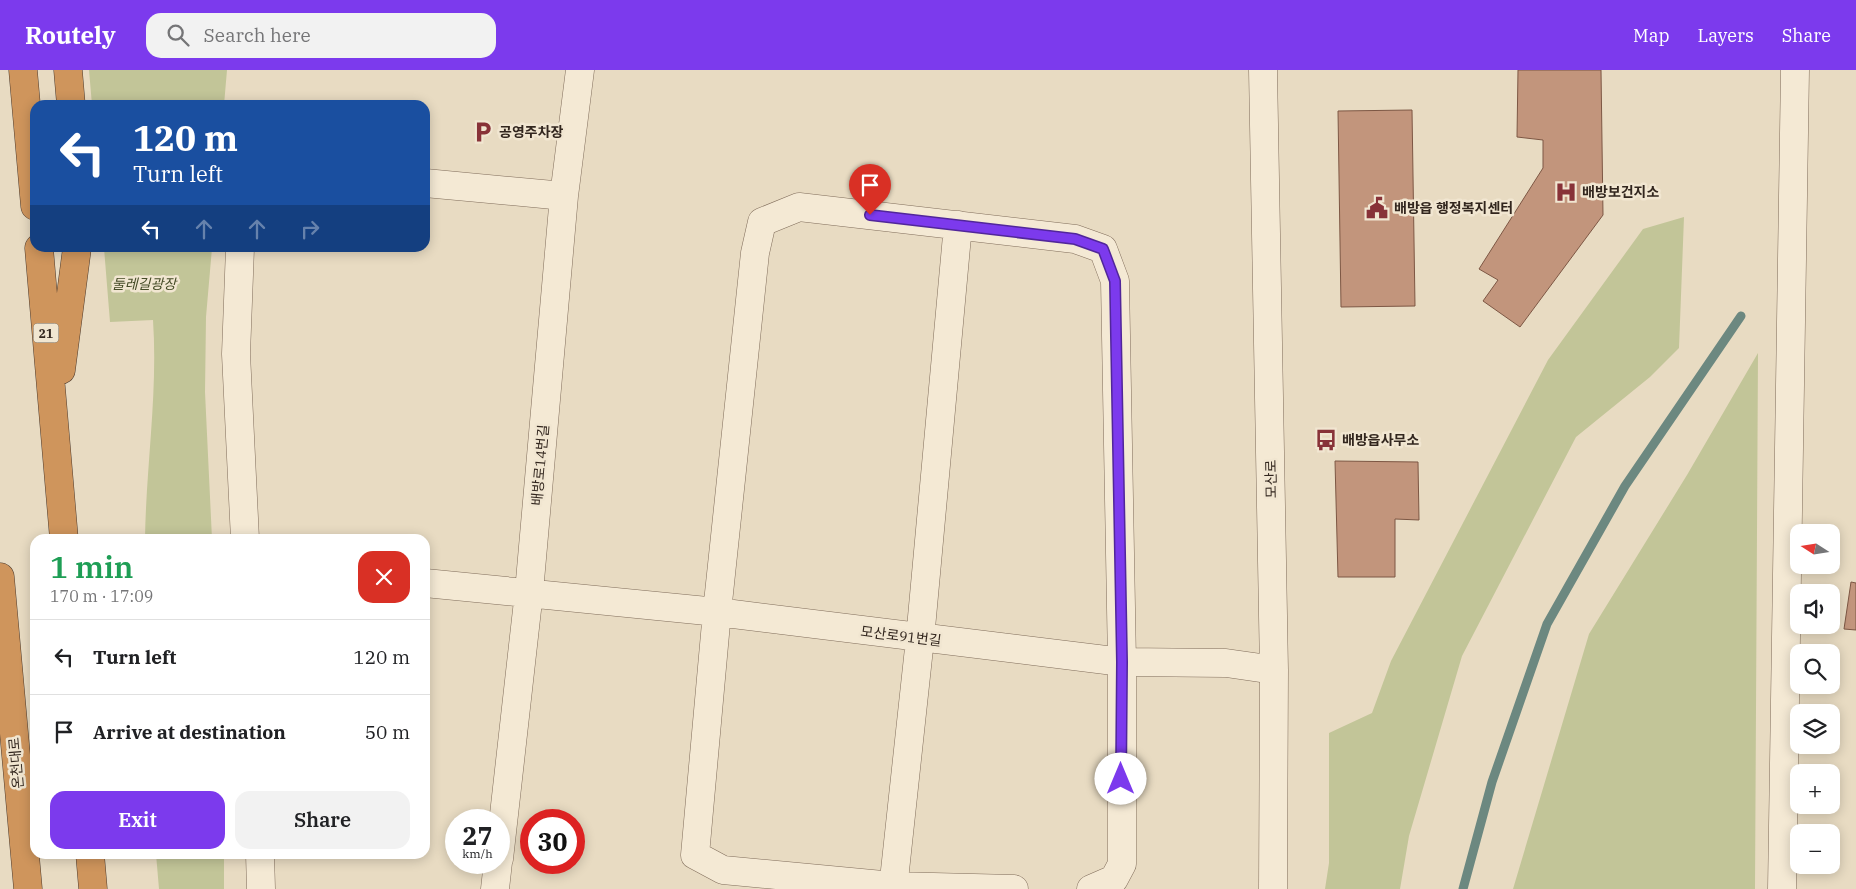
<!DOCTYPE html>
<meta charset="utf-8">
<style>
:root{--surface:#fff;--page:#f2f2f2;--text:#202124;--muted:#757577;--line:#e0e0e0;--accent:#7c3aed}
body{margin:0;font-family:"IBM Plex Serif","Noto Sans KR",serif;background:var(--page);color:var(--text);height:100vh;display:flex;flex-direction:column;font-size:19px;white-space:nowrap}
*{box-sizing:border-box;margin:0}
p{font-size:16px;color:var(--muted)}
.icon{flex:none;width:28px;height:28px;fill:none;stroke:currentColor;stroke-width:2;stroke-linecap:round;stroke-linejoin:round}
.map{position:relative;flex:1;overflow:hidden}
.side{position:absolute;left:30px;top:464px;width:400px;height:325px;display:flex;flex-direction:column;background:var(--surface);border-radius:15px;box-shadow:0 2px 12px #0003}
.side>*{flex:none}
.banner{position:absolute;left:30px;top:30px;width:400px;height:152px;border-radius:15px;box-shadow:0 2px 12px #0003;background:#1a4fa0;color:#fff;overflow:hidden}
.needle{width:32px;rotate:282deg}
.controls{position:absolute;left:1790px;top:454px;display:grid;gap:10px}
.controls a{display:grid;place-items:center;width:50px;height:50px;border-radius:10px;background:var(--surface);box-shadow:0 2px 12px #0003;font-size:25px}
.speed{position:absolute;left:445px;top:739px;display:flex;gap:10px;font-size:25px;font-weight:700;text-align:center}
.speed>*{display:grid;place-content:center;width:65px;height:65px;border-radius:50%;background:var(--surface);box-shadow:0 2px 12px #0003;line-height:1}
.speed small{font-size:12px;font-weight:400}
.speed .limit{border:8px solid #d22;background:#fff;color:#111}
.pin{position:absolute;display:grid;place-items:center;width:42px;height:42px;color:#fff;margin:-51px -21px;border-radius:50% 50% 50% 0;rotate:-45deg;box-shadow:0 0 5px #0007}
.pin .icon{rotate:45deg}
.me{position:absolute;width:55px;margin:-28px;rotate:0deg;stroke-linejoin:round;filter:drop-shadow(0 0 4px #0008)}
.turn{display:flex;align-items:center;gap:18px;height:105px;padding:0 20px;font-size:22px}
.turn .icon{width:65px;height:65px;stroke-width:2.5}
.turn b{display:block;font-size:35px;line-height:42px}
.lanes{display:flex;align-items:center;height:48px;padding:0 20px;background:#0003;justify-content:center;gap:25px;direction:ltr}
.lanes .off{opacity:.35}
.round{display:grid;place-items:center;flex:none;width:52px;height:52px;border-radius:15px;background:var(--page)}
.head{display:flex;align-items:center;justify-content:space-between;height:85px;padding:0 20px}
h1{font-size:30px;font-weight:600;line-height:38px;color:#1e9e55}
.button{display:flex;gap:10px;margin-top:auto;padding:10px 20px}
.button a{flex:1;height:58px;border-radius:15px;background:var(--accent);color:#fff;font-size:20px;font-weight:600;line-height:58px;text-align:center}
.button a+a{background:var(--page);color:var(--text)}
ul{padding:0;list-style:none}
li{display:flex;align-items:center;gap:15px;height:75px;padding:0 20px;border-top:1px solid var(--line)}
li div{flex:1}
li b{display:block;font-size:19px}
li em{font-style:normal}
header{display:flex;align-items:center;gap:30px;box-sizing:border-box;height:70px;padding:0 25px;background:var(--accent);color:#fff}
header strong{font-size:24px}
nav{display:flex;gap:28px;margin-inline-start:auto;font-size:18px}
.search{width:350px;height:45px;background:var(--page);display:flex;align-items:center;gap:12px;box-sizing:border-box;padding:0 18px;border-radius:15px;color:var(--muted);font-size:19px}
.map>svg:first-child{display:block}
.green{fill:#c2c598}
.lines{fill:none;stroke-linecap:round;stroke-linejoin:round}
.stream{stroke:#6c8880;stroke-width:9}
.building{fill:#c2957c;stroke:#7d5744}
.minor-casing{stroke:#806d5b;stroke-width:29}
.highway-casing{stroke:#4e3c2f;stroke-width:29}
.minor{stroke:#f4e9d4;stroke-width:28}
.highway{stroke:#cf955c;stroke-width:28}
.route-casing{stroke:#51269a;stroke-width:12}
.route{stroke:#7c3aed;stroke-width:9}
.labels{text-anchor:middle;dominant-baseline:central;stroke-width:5;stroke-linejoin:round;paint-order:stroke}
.shield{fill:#f1e6d1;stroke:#6b6054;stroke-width:1}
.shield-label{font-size:12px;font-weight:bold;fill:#32261e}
.poi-label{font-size:14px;font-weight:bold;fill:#32261e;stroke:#f1e6d1;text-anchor:start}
.park-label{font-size:14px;font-style:italic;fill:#454c27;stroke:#f1e6d1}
.street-label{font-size:14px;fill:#32261e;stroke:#f1e6d1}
</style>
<header>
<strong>Routely</strong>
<div class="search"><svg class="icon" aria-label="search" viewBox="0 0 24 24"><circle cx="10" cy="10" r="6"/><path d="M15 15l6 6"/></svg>Search here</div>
<nav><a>Map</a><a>Layers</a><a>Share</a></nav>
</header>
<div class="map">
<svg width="1856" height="819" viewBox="0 0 1856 819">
<rect width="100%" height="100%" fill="#e8dbc2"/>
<path class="green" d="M89 0H227L224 35H92Z
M1684 147 1679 278 1650 307 1576 367 1462 586 1409 766 1400 819H1325L1329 793V663L1372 643 1391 591 1548 290 1643 159Z
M104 178H212L206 247 205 322 212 469H145C146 396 158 323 153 250L110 252Z
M1758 283 1755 819H1513L1589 564 1687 405Z
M156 784H224V819H159Z"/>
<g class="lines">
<path class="stream" d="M1463 819 1492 712 1547 554 1625 416 1741 246"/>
</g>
<path class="building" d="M1518 0H1601L1603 145 1520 257 1483 231 1498 210 1479 199 1543 98V70L1517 67Z
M1412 40 1415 236 1341 237 1338 41Z
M1335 391 1418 392 1419 450 1395 449V507H1338Z
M1851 512 1856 513V560L1844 559Z"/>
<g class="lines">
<g class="minor-casing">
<path id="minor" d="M1263 0 1274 600 1273 819
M425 113 564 126
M240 178 236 284 245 469
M425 513 717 542 1122 592 1226 593 1274 600
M260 784 261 819
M499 789 529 522 564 126 580 0
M495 819 498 792
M893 819 920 569 958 155
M1014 819 893 816 723 800 695 785 717 542 755 183 762 152 799 137 1075 169 1103 179 1115 211 1122 592V794L1114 809 1091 819
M1782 819 1795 0"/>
</g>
<g class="highway-casing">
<path id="highway" d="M23 0 35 136
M68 0 71 35
M39 178 64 469
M61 300 77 178
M0 507 28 819
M90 784 93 819"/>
</g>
<use href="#minor" class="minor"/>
<use href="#highway" class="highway"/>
</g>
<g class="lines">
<g class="route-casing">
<path id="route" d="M870 145 1075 169 1103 179 1115 211 1122 592 1121 709"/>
</g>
<use href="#route" class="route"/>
</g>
<defs>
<g id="parking-bare" transform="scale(1.725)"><path d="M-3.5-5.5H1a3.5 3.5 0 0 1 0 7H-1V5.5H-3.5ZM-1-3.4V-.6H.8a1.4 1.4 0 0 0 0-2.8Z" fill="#883238" stroke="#f1e6d1" stroke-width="2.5" paint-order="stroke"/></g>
<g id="hospital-bare" transform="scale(1.725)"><path d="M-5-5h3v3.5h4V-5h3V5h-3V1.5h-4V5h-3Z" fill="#883238" stroke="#f1e6d1" stroke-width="2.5" paint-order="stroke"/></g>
<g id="civic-bare" transform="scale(1.725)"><path d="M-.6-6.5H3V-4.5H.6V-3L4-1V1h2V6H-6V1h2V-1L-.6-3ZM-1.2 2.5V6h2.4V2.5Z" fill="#883238" stroke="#f1e6d1" stroke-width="2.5" paint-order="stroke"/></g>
<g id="bus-bare" transform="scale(1.725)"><path d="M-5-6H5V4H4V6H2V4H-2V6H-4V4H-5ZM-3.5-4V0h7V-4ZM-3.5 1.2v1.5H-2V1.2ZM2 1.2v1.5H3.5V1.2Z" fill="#883238" stroke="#f1e6d1" stroke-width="2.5" paint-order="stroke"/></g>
</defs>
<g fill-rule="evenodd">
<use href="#parking-bare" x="483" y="62"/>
<use href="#hospital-bare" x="1566" y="122"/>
<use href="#civic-bare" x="1377" y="138"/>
<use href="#bus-bare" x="1326" y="370"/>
</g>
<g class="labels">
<rect class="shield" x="33.5" y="253.5" width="25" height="19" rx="4"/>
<g class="shield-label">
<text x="46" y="263">21</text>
</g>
<g class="poi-label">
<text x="499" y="62">공영주차장</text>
<text x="1582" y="122">배방보건지소</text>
<text x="1394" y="138">배방읍 행정복지센터</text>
<text x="1342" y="370">배방읍사무소</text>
</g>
<g class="park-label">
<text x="144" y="214">둘레길광장</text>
</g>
<g class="street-label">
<text transform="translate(540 395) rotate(-85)">배방로14번길</text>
<text transform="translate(1271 409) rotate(-91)">모산로</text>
<text transform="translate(901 566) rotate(7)">모산로91번길</text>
<text transform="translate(16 693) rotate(-95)">온천대로</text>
</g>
</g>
</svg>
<div class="controls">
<a><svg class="needle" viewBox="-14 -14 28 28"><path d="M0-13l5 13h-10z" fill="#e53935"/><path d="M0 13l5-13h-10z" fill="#757577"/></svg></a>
<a><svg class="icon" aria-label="sound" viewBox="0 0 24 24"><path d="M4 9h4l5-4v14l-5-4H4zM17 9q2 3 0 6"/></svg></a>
<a><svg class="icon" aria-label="search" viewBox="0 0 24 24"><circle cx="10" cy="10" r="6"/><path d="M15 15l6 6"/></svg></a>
<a><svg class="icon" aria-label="layers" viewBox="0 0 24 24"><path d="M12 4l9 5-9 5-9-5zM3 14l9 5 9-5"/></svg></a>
<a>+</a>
<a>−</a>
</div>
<div class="speed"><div>27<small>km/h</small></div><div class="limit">30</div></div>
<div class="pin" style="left:870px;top:145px;background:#d93025"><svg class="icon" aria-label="arrive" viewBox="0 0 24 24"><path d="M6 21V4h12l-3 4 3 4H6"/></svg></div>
<svg class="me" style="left:1121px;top:709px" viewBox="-20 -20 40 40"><circle r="19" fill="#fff"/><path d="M0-13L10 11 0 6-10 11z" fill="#7c3aed"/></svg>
<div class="banner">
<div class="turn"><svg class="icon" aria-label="left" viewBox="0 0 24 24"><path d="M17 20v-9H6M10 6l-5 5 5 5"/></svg><div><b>120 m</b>Turn left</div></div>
<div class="lanes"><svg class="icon" aria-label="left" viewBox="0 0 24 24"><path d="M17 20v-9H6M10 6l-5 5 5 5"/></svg><svg class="icon off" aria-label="ahead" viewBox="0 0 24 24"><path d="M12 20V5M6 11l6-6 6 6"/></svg><svg class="icon off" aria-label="ahead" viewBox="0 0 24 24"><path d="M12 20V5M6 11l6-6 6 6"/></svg><svg class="icon off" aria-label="right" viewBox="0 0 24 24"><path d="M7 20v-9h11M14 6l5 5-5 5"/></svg></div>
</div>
<section class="side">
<div class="head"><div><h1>1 min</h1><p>170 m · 17:09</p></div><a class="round" style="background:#d93025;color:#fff"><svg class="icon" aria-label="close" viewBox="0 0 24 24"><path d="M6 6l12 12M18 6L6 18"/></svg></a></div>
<ul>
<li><svg class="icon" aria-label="left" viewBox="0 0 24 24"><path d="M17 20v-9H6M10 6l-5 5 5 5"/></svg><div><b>Turn left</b></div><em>120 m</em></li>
<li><svg class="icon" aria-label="arrive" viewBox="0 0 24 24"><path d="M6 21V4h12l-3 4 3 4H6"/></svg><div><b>Arrive at destination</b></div><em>50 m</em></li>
</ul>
<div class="button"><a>Exit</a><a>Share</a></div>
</section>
</div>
